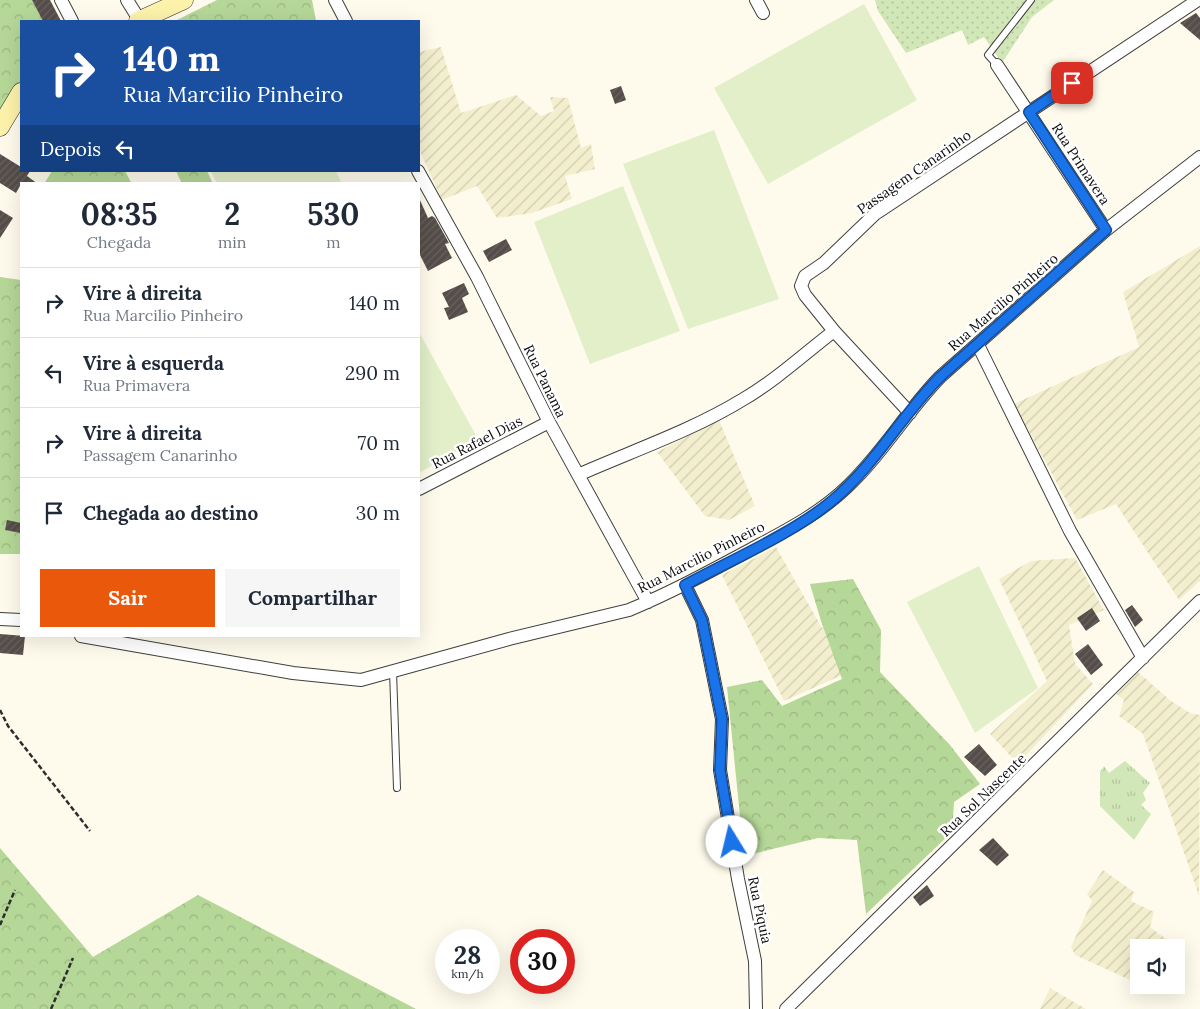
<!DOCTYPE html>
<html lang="pt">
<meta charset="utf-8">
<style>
:root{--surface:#fff;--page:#f6f6f7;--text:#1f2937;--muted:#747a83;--line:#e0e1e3;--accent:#ea580c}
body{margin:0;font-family:Lora,serif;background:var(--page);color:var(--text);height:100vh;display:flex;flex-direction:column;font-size:19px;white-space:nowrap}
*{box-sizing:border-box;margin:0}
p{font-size:16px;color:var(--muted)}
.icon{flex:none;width:28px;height:28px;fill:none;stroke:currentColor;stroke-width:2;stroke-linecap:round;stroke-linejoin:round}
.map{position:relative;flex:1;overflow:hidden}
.drawer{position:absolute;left:20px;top:182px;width:400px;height:455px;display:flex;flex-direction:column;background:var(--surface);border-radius:0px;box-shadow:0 5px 20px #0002}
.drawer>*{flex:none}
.hud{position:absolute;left:20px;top:20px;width:400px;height:152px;border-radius:0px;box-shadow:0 5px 20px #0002;background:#1a4fa0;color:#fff;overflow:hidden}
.buttons{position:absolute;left:1130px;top:939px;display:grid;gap:10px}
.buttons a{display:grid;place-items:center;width:55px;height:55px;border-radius:0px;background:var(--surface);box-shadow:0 5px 20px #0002;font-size:25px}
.speed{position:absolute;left:435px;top:929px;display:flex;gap:10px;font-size:25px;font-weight:700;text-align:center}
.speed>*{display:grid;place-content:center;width:65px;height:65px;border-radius:50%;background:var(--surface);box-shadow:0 5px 20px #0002;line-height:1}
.speed small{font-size:12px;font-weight:400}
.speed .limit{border:8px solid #d22;background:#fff;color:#111}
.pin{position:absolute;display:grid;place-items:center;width:42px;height:42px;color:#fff;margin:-21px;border-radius:10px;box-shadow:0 2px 8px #0006}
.me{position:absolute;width:55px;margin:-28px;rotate:351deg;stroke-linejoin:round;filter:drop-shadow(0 0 4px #0008)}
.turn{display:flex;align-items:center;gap:18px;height:105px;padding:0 20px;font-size:22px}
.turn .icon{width:65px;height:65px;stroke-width:2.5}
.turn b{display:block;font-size:35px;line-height:42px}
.then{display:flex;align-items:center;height:48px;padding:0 20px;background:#0003;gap:10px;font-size:19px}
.eta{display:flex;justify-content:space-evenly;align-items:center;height:85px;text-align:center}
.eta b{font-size:30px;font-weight:700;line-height:35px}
.primary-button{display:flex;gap:10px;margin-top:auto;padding:10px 20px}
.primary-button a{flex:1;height:58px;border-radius:0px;background:var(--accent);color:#fff;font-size:20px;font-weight:700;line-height:58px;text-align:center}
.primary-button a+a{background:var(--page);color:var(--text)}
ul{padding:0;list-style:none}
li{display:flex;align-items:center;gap:15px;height:70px;padding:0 20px;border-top:1px solid var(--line)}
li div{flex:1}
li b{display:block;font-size:19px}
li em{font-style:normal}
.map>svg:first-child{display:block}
.farmland{fill:url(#farmland-furrows)}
.grass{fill:url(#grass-tufts)}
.forest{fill:url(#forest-crowns)}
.garden{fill:url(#garden-dots)}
.pitch{fill:#e2efc9}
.building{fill:url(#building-hatch)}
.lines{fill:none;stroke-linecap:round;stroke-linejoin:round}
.lane-casing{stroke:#3f3f3f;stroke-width:8}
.street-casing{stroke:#3f3f3f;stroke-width:14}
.secondary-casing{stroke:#2e2e2e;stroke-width:19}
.path{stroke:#2e2e2e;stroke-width:2.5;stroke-dasharray:5 2.5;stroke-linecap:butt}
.lane{stroke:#fff;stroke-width:6}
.street{stroke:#fff;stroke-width:12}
.secondary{stroke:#fcf2aa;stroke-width:18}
.route-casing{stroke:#114b97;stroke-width:12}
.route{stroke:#1a73e8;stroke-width:9}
.labels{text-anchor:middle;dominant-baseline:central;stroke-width:5;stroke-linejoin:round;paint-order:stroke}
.street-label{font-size:14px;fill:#0c0c0c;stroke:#fff}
</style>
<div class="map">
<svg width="1200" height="1009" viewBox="0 0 1200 1009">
<defs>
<pattern id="farmland-furrows" width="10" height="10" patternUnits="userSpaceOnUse" patternTransform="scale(1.25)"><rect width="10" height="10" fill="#f3efce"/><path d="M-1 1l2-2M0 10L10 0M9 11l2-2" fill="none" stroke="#cfccb0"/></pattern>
<pattern id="grass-tufts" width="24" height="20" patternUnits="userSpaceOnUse" patternTransform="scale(1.25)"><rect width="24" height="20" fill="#d1e7b8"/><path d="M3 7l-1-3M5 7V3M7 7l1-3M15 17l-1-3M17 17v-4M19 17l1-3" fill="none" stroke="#b2c59d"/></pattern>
<pattern id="forest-crowns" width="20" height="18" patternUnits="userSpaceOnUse" patternTransform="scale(1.25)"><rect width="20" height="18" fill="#b5d797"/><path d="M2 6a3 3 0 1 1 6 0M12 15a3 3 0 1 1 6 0" fill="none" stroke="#9ab781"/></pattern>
<pattern id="garden-dots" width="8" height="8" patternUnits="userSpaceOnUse" patternTransform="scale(1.25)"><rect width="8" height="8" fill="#d1e7b8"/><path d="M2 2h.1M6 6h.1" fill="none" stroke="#b2c59d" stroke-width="1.8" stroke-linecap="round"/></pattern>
<pattern id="building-hatch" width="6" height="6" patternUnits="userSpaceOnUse" patternTransform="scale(1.25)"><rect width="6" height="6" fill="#554d49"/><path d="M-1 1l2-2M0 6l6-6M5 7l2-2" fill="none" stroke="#68625f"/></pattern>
</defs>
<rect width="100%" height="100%" fill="#fefbec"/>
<path class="farmland" d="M441 47 461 113 516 95 541 116 554 111 550 97 568 98 581 148 591 144 595 169 565 176 572 199 532 213 497 218 477 186 442 200 419 149V52Z
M1200 246V581L1179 600 1116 504 1077 520 1014 404 1139 347 1123 292Z
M719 420 755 506 729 520 705 516 657 452Z
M776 547 822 628 859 609 878 659 784 701 722 575Z
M1075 558 1104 610 1069 625 1075 664 1093 684 1018 764 990 734 1047 681 999 579 1031 561Z
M1138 672 1171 701 1190 713 1200 715 1199 896 1143 734 1119 716 1124 700 1115 693Z
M1103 870 1134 892 1131 901 1154 912 1150 927 1170 942 1166 947 1139 948V984L1075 955 1071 947 1092 901 1087 894Z
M1050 988 1086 1009H1040Z"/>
<path class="grass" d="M1125 761 1150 783 1143 793 1146 800 1141 805 1151 814 1134 840 1100 806V772L1104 766 1109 773Z"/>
<path class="forest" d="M0 0H32L44 21H21V83L0 111Z
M217 0H312L316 21H175Z
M52 171H125L132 184H44Z
M176 171H207L213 184H182Z
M0 277 21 280V554H0Z
M853 579 881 630 880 672 950 745 980 784 954 802 952 832 866 914 857 840 818 838 744 856 727 687 762 680 782 706 842 679 821 621 810 584Z
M0 848 93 957 198 895 416 1009H0Z"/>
<path class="garden" d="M875 0H1054L1032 17 1002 63 984 37 968 45 962 30 906 53 878 11Z"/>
<path class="pitch" d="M864 4 917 100 768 184 714 88Z
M714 130 779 299 688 329 623 164Z
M211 171H336L342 184H217Z
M623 186 680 331 590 364 534 222Z
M419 332 478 439 419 473Z
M979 566 1038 688 975 733 907 602Z"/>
<path class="building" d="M32 0H50L61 21H43Z
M1196 13 1200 18V40L1180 23Z
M621 86 626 100 615 104 610 90Z
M0 154 21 167V171H30L27 176 38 184H21L16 193 0 183Z
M419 198 428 218 432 216 435 218 449 243 445 244 452 258 428 271 419 253Z
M0 210 13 218 0 238Z
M506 239 512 250 489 262 483 251Z
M464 283 469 294 462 298 468 312 449 320 444 308 449 307 442 293Z
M7 520 21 523V533L5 530Z
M1132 605 1143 620 1135 627 1125 610Z
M1092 608 1100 621 1086 631 1077 618Z
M0 634 25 636 23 655 0 653Z
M1088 644 1103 665 1091 675 1075 654Z
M979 744 997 765 985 776 964 757Z
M993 838 1009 855 997 866 979 850Z
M927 885 934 896 920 906 913 897Z"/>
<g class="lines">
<g class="lane-casing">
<path id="lane" d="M997 65 988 55 1031 0
M393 671 397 788"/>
</g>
<g class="street-casing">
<path id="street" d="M61 0 72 21
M127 0 140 21
M335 0 346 21
M756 0 763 13
M997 65 1106 230
M418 171 477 277 549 422 648 602
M834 331 910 413
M978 345 1070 531 1143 658
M578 475C632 451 691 431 742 400 775 381 804 354 834 331L805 295 801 286 805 276 824 263 875 214 1198 0
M419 489 549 422
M685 585 702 620 722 719 720 770 738 879 755 961 756 1009
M0 619 21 620
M81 636 293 673 361 680 509 639 629 610C670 593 709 572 748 551 783 532 818 515 847 487 882 454 907 411 940 377L1106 230 1200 157
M786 1009 1200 601"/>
</g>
<g class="secondary-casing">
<path id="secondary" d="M138 21 184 0
M0 127 21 92"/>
</g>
<path class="path" d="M0 710 8 726 90 831
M0 925 15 890
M51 1009 73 958"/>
<use href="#lane" class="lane"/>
<use href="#street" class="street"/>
<use href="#secondary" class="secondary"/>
</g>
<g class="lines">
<g class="route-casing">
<path id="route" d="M732 842 720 770 722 719 702 620 685 585C731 560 794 533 833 500 875 465 902 415 940 377L1106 230 1029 112 1072 83"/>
</g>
<use href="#route" class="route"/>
</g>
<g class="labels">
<g class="street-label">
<text transform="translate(1081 164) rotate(57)">Rua Primavera</text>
<text transform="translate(914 172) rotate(-35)">Passagem Canarinho</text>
<text transform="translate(1003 302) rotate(-41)">Rua Marcilio Pinheiro</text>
<text transform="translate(545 381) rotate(64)">Rua Panama</text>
<text transform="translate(477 442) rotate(-27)">Rua Rafael Dias</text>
<text transform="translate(701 557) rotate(-27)">Rua Marcilio Pinheiro</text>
<text transform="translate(983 795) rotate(-44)">Rua Sol Nascente</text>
<text transform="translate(760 910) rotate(78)">Rua Piquia</text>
</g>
</g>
</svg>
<div class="buttons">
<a><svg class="icon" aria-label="sound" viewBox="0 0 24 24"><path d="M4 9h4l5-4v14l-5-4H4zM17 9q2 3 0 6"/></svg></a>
</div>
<div class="speed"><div>28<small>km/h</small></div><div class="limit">30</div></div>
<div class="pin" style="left:1072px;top:83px;background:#d93025"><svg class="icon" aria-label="arrive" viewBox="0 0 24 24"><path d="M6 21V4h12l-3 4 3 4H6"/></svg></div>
<svg class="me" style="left:732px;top:842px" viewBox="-20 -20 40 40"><circle r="19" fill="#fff"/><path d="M0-13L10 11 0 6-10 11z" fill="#1a73e8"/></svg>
<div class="hud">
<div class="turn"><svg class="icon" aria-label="right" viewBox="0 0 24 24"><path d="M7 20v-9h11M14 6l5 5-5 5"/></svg><div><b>140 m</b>Rua Marcilio Pinheiro</div></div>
<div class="then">Depois<svg class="icon" aria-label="left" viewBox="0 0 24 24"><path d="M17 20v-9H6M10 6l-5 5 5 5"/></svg></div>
</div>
<section class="drawer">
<div class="eta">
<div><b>08:35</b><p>Chegada</p></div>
<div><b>2</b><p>min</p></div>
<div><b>530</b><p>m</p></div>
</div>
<ul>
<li><svg class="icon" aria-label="right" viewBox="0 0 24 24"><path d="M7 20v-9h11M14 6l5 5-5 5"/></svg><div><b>Vire à direita</b><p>Rua Marcilio Pinheiro</p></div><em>140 m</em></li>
<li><svg class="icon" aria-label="left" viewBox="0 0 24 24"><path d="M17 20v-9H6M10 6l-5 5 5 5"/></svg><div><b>Vire à esquerda</b><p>Rua Primavera</p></div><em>290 m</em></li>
<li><svg class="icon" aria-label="right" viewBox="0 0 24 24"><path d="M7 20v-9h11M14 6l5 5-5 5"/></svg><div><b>Vire à direita</b><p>Passagem Canarinho</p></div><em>70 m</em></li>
<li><svg class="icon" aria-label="arrive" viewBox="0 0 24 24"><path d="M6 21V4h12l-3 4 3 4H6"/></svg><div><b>Chegada ao destino</b></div><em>30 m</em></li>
</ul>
<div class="primary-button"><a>Sair</a><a>Compartilhar</a></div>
</section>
</div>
